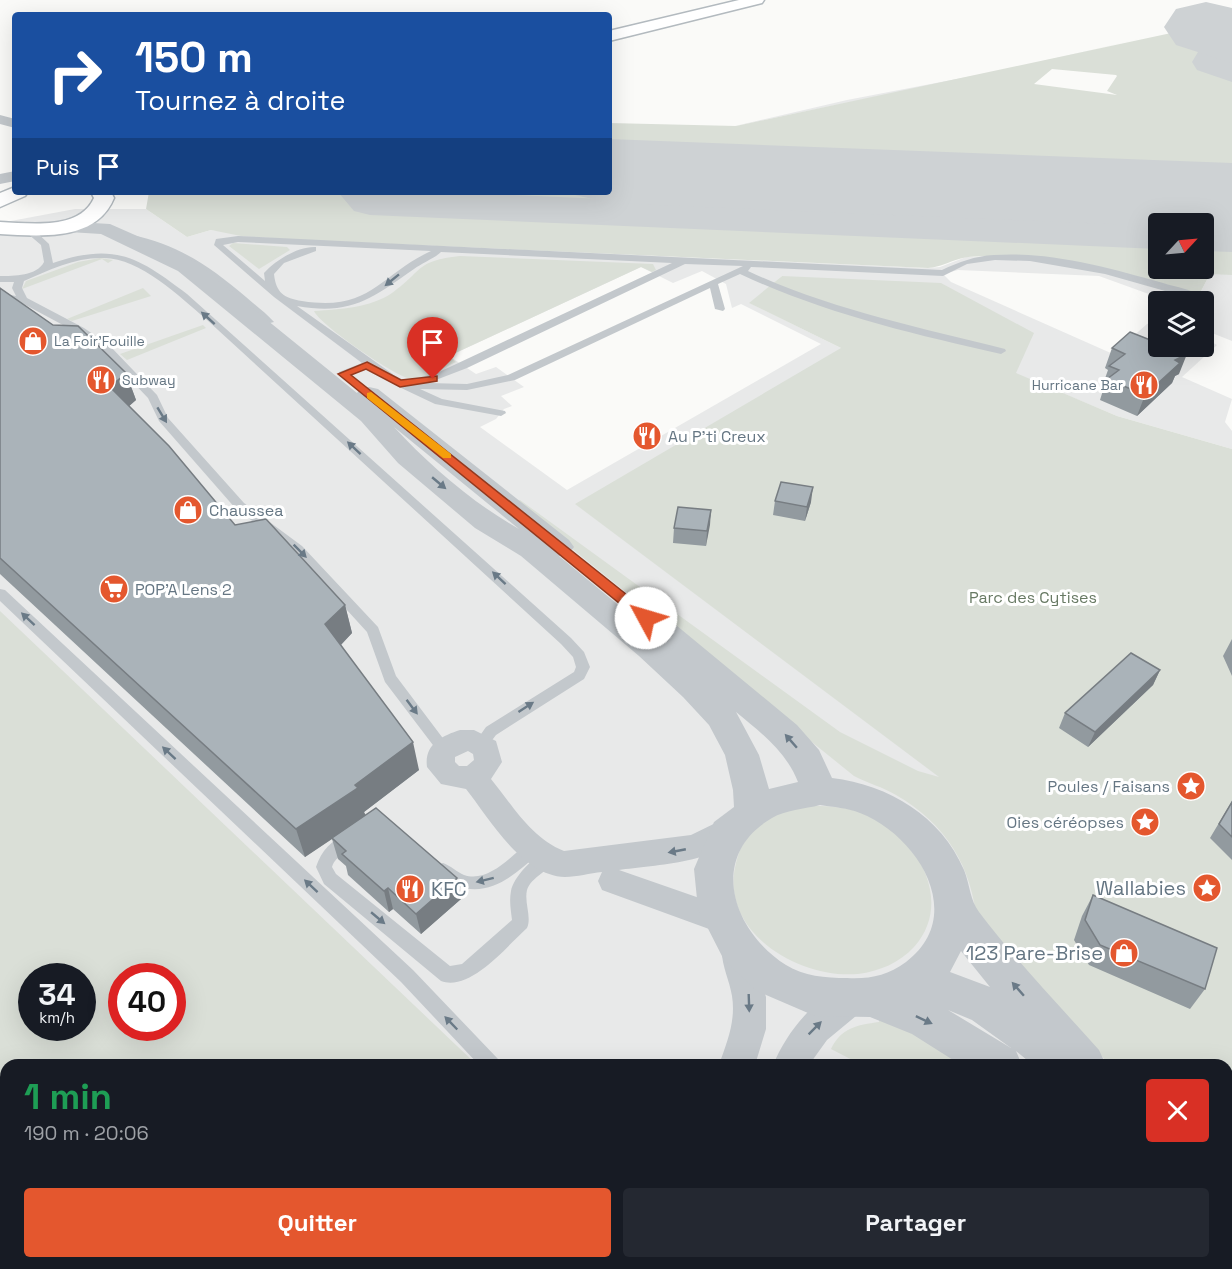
<!DOCTYPE html>
<html lang="fr">
<meta charset="utf-8">
<style>
:root{--surface:#171b24;--page:#242831;--text:#f1f3f6;--muted:#9ea1a6;--accent:#e4572e}
body{margin:0;font-family:"Space Grotesk",sans-serif;background:var(--page);color:var(--text);height:100vh;display:flex;flex-direction:column;font-size:22px;white-space:nowrap}
*{box-sizing:border-box;margin:0}
p{font-size:20px;color:var(--muted)}
.icon{flex:none;width:33px;height:33px;fill:none;stroke:currentColor;stroke-width:2;stroke-linecap:round;stroke-linejoin:round}
.map{position:relative;flex:1;overflow:hidden}
.details{position:absolute;left:0px;top:1059px;width:1233px;height:210px;display:flex;flex-direction:column;background:var(--surface);border-radius:18px 18px 0 0;box-shadow:0 6px 24px #0002}
.details>*{flex:none}
.guide{position:absolute;left:12px;top:12px;width:600px;height:183px;border-radius:6px;box-shadow:0 6px 24px #0002;background:#1a4fa0;color:#fff;overflow:hidden}
.needle{width:39px;rotate:64deg}
.fabs{position:absolute;left:1148px;top:213px;display:grid;gap:12px}
.fabs a{display:grid;place-items:center;width:66px;height:66px;border-radius:6px;background:var(--surface);box-shadow:0 6px 24px #0002;font-size:30px}
.speed{position:absolute;left:18px;top:963px;display:flex;gap:12px;font-size:30px;font-weight:700;text-align:center}
.speed>*{display:grid;place-content:center;width:78px;height:78px;border-radius:50%;background:var(--surface);box-shadow:0 6px 24px #0002;line-height:1}
.speed small{font-size:15px;font-weight:400}
.speed .limit{border:9px solid #d22;background:#fff;color:#111}
.pin{position:absolute;display:grid;place-items:center;width:51px;height:51px;color:#fff;margin:-62px -26px;border-radius:50% 50% 50% 0;rotate:-45deg;box-shadow:0 0 6px #0007}
.pin .icon{rotate:45deg}
.me{position:absolute;width:66px;margin:-33px;rotate:309deg;stroke-linejoin:round;filter:drop-shadow(0 0 4px #0008)}
.turn{display:flex;align-items:center;gap:21px;height:126px;padding:0 24px;font-size:27px}
.turn .icon{width:78px;height:78px;stroke-width:2.5}
.turn b{display:block;font-size:42px;line-height:51px}
.then{display:flex;align-items:center;height:57px;padding:0 24px;background:#0003;gap:12px;font-size:22px}
.round{display:grid;place-items:center;flex:none;width:63px;height:63px;border-radius:6px;background:var(--page)}
.headline{display:flex;align-items:center;justify-content:space-between;height:102px;padding:0 24px}
h1{font-size:36px;font-weight:600;line-height:45px;color:#1e9e55}
.primary-button{display:flex;gap:12px;margin-top:auto;padding:12px 24px}
.primary-button a{flex:1;height:69px;border-radius:6px;background:var(--accent);color:#fff;font-size:24px;font-weight:600;line-height:69px;text-align:center}
.primary-button a+a{background:var(--page);color:var(--text)}
.map>svg:first-child{display:block}
.built{fill:#e8e9e9;fill-rule:evenodd}
.green{fill:#dadfd7;fill-rule:evenodd}
.lines{fill:none;stroke-linecap:round;stroke-linejoin:round}
.taxiway{fill:#ced2d4;fill-rule:evenodd}
.runway{fill:#ced2d4;fill-rule:evenodd}
.secondary-casing{stroke:#b3babf;stroke-width:3}
.service{fill:#c3c8cc;fill-rule:evenodd}
.minor{fill:#c3c8cc;fill-rule:evenodd}
.tertiary{fill:#c3c8cc;fill-rule:evenodd}
.secondary{fill:#fff;fill-rule:evenodd}
.wall{fill:#929a9f}
.shaded-wall{fill:#777d82}
.building{fill:#aab3b9;stroke:#777d82;stroke-width:1.5}
.oneway{fill:#6a7a87}
.route{fill:#e4572e;stroke:#94391e;stroke-width:1.5}
.slow{fill:#f59e0b}
.labels{text-anchor:middle;dominant-baseline:central;stroke-width:6;stroke-linejoin:round;paint-order:stroke}
.far-poi-label{font-size:14px;fill:#657683;stroke:#fff;text-anchor:start}
.poi-label{font-size:16px;fill:#657683;stroke:#fff;text-anchor:start}
.park-label{font-size:16px;fill:#687a64;stroke:#fff}
.near-poi-label{font-size:20px;fill:#657683;stroke:#fff;text-anchor:end}
</style>
<div class="map">
<svg width="1232" height="1269" viewBox="0 0 1232 1269">
<rect width="100%" height="100%" fill="#fafaf8"/>
<path class="built" d="M1232 20 1160 34 1015 68 736 126 609 123 735 126 847 100 1014 68 1160 34Z
M149 192 146 209 187 237 211 230 302 240 928 268 940 267 966 257 991 256 1070 261 1107 268 1199 295 1210 274 1218 273 1232 228V341L1212 333 1208 340 1217 345 1182 377 1232 399 1225 422 1232 431V449L1117 416 782 276 750 303 841 348 1232 949V1269H599L603 1263H1227V1065H476L0 614V223L75 209H146ZM641 267 673 283 702 271 726 284 732 308 741 304 821 344 567 490 480 427 496 419 504 409 512 406 501 396 524 387 496 367 476 374 449 356ZM958 270 1099 276 1168 301 1203 302V346H1158V320L1147 324 1113 354 951 282 943 274Z"/>
<path class="green" d="M1232 20V275L1210 274 1199 295C1130 273 1063 257 991 256 980 256 969 256 959 259 948 262 941 267 928 268L302 240 241 236 211 230 187 237 146 209 149 192H609V123L736 126ZM1052 69 1116 75 1117 76 1107 91 1117 95 1034 84ZM1158 224H1203V268H1158Z
M233 243 287 247 290 250 259 269 229 246Z
M460 256 653 264 656 270 652 272 641 267 449 356 456 362C443 368 423 381 408 378 392 374 320 325 314 311 340 309 370 308 392 293 424 270 415 261 460 256Z
M100 258 113 260 108 263 102 259 22 289 26 281 78 262Z
M782 276 941 283 1034 333 1016 373 1117 416 1232 449V1196L1227 1191V1065H1110L977 923C972 866 946 824 896 795 883 787 867 783 854 776L514 502 520 500 840 732 918 771 939 777 575 504 841 348 749 303Z
M143 288 151 296 72 321 67 319Z
M203 325 206 328 127 360 120 354Z
M0 611 477 1065H6V1263H603L599 1269H0ZM32 976H82V1028H32ZM122 976H172V1028H122Z
M805 806C825 806 844 806 863 813 915 832 956 900 914 947 899 963 880 971 858 974 799 979 718 932 736 863 739 850 745 837 755 828 769 815 787 811 805 806Z
M879 1014 984 1065H862L831 1049C841 1028 857 1025 879 1022Z
M729 1263H921L918 1269H724Z"/>
<g class="lines">
<path class="taxiway" d="M1225 24 1232 26V82L1197 70 1192 62 1213 27Z
M338 192H448L1167 224H1158V249L370 215 354 211Z
M1203 223 1232 224V252L1203 251Z"/>
<path class="runway" d="M1206 2 1232 8V63L1176 45 1164 27 1176 9Z
M609 139 1232 163V229L1203 228V224H1158V226L609 203 571 194 609 192Z"/>
<g class="secondary-casing">
<path id="secondary" d="M739 0H764L762 3 609 41V31Z
M15 187V192H28L25 196 0 207V193Z
M91 192H111L114 198C96 242 40 236 0 234V222C30 223 79 231 94 198Z"/>
</g>
<path class="service" d="M27 229H33L49 244 53 263C115 242 138 257 187 294L571 638 584 652 590 667 584 679 496 735 486 748H476L474 744 486 727 574 672 576 667 573 657 561 644 206 319C180 297 140 258 104 258 76 257 49 270 24 281L22 288 27 298 84 328 109 345 157 395 168 418 244 503 302 546 378 627 396 676 451 749 449 753 444 755 439 753 385 682 367 632 294 552 236 509 159 421 148 398 101 349 76 332 20 302 0 299V293L16 296 12 288 14 282H0V276C14 276 37 276 44 262L41 245 27 233Z
M132 235C177 244 211 267 246 297 255 305 266 313 274 322L266 324C220 284 190 254 129 240L128 238Z
M238 236 942 270C959 262 975 256 994 255 1050 251 1110 268 1163 283 1175 287 1192 289 1202 297L1197 300 1105 274 1030 261 995 260 967 264 943 276 751 267 748 271C830 309 917 327 1005 349L1006 351 1001 354C912 334 823 313 740 274L718 284 725 309 723 311 715 309 710 288 515 380 467 390 420 389 442 399 505 411 506 413 501 416 435 404 397 386 369 368 347 376H339V372L362 363 274 297 214 245 216 239ZM238 242 431 251C379 275 371 312 302 301 284 298 276 293 274 274L284 263 316 251V247C298 246 276 260 264 273L265 281 223 245ZM441 252 672 263 437 373 409 380H403L394 375 297 306C351 316 372 298 414 269 422 263 435 258 441 252ZM685 264 743 266 508 375 467 384 428 383 467 368Z
M0 589 5 590 413 970 498 1059 500 1065H479L401 982 0 601Z
M349 833 355 835 357 840C351 852 336 854 332 867L336 874 450 966 462 964 512 920C511 911 509 901 511 891 513 877 539 848 554 853L556 858C550 871 531 877 527 890 524 903 532 917 527 928 507 946 470 992 441 981L324 884 316 867C321 851 332 839 349 833Z
M533 841 539 843 541 848 539 853C516 874 490 898 457 886 448 883 439 878 435 870L437 865 443 863C451 866 457 872 464 875 488 883 511 857 527 843Z"/>
<path class="minor" d="M0 115 15 119V128L0 124Z
M15 171V181L0 184V174Z
M460 730H474L496 741 502 762 491 779C513 806 531 838 564 851L691 835 730 816 741 819 745 828C727 863 653 865 619 870L731 909 736 919 731 929 720 933 602 890 598 881 602 872C590 873 577 877 565 877 522 876 489 818 466 789L441 784 427 767C424 744 442 736 460 730ZM468 751 473 754 474 760 467 766H459L455 762V757Z
M736 932 747 937 766 997V1029L755 1065H719C727 1042 736 1021 732 996 729 976 716 956 725 937Z
M850 984 862 989 867 1000 862 1011 827 1040 809 1065H773C788 1030 814 998 850 984Z
M639 1263H714L711 1269H636Z"/>
<path class="tertiary" d="M60 221 110 224 194 261 357 393 360 389 369 387 378 389 569 540 574 547 569 554 559 556 639 622 643 616 654 613 665 616 797 725 819 750 832 778C889 785 941 816 964 870 970 885 970 900 979 912 1016 961 1059 1005 1099 1050L1106 1065H1033L1016 1051 1022 1065H961L912 1034 870 1017 815 1016 757 991 724 960 698 909 694 869 714 822 734 807 733 790 725 755 709 725 683 697 639 656 521 556 475 528 398 463 361 421 178 271 101 234 53 231 50 227 53 223ZM394 427 519 529C473 503 430 466 394 427ZM736 712C760 732 786 751 798 782L769 789 759 755ZM820 805C833 807 848 808 860 813 917 835 968 915 906 962 887 976 870 979 847 978 825 978 804 976 786 965 731 930 708 855 772 818 785 810 805 809 820 805ZM961 951 990 987 950 972ZM948 1010 972 1020 1011 1048Z
M1227 1204 1232 1206V1269H1191L1189 1263H1227Z"/>
<use href="#secondary" class="secondary"/>
</g>
<path class="wall" d="M0 288 53 325 126 373 136 400 129 406 235 525 345 605 352 633 341 645 419 770 364 812 365 815 461 899 421 934 393 909 389 912 348 875 346 866 338 859 332 839 305 857 0 574Z
M1112 348 1179 374 1175 376 1172 383 1137 416 1100 400 1104 387H1102L1108 370 1105 368Z
M775 501 811 502 805 521 773 515Z
M711 510 706 546 673 543 674 528Z
M1232 639V676L1223 656Z
M1160 670 1153 685 1088 747 1059 728 1065 713Z
M1232 801V860L1210 838Z
M1093 895 1205 989 1190 1009 1089 965 1074 940 1082 916Z"/>
<path class="shaded-wall" d="M1187 354 1179 374 1175 376 1172 383 1137 416 1145 395 1175 360Z
M126 373 136 400 120 414 110 387Z
M813 487 811 502 805 521 807 507Z
M711 510 710 525 706 546 707 531Z
M345 605 352 633 333 653 325 624Z
M1160 670 1153 685 1088 747 1095 732Z
M413 742 419 770 364 812 366 816 305 857 296 829Z
M457 878 461 899 421 934 416 914Z
M388 888 393 909 389 912 384 891Z"/>
<path class="building" d="M0 288 53 325 78 326 126 373 110 387 169 446 235 525 266 519 345 605 325 624 413 742 355 785 358 788 296 829 0 558Z
M1130 332 1158 343V346H1168L1187 354 1175 360 1180 363 1145 395 1107 379 1119 370 1109 366 1125 354 1112 348Z
M781 482 813 487 807 507 775 501Z
M678 507 711 510 707 531 674 528Z
M1131 653 1160 670 1095 732 1065 713Z
M1232 802V837L1219 824Z
M376 808 457 878 416 914 388 888 384 891 342 854 346 851 332 838Z
M1093 895 1217 948 1205 989 1100 945 1085 920Z"/>
<defs><path id="oneway-solid" d="M-6-.8H1V-3.2L6.5 0L1 3.2V.8H-6Z" transform="scale(1.5)"/></defs>
<g class="oneway">
<use href="#oneway-solid" transform="translate(392 280) rotate(141)"/>
<use href="#oneway-solid" transform="translate(208 318) rotate(-138)"/>
<use href="#oneway-solid" transform="translate(162 415) rotate(59)"/>
<use href="#oneway-solid" transform="translate(354 448) rotate(-137)"/>
<use href="#oneway-solid" transform="translate(439 483) rotate(40)"/>
<use href="#oneway-solid" transform="translate(300 551) rotate(45)"/>
<use href="#oneway-solid" transform="translate(499 578) rotate(-137)"/>
<use href="#oneway-solid" transform="translate(28 619) rotate(-137)"/>
<use href="#oneway-solid" transform="translate(412 707) rotate(53)"/>
<use href="#oneway-solid" transform="translate(526 707) rotate(-33)"/>
<use href="#oneway-solid" transform="translate(791 741) rotate(-131)"/>
<use href="#oneway-solid" transform="translate(169 753) rotate(-137)"/>
<use href="#oneway-solid" transform="translate(677 851) rotate(169)"/>
<use href="#oneway-solid" transform="translate(485 880) rotate(166)"/>
<use href="#oneway-solid" transform="translate(311 886) rotate(-137)"/>
<use href="#oneway-solid" transform="translate(378 918) rotate(40)"/>
<use href="#oneway-solid" transform="translate(1018 989) rotate(-131)"/>
<use href="#oneway-solid" transform="translate(749 1003) rotate(88)"/>
<use href="#oneway-solid" transform="translate(924 1020) rotate(25)"/>
<use href="#oneway-solid" transform="translate(451 1023) rotate(-134)"/>
<use href="#oneway-solid" transform="translate(815 1028) rotate(-45)"/>
</g>
<path class="route" d="M367 362 401 380 437 376V381L400 387 366 369 351 375 651 614V621H641L338 374Z"/>
<path class="slow" d="M371 392 451 454V458H443L367 398V393Z"/>
<defs>
<g id="shop-disc" transform="scale(1.5)"><circle r="9.5" fill="#e4572e" stroke="#fff"/><path d="M-5-2.5h2.3a2.7 3.5 0 0 1 5.4 0H5L5.5 6h-11ZM-1.5-2.5h3a1.5 2.3 0 0 0-3 0Z" fill="#fff"/></g>
<g id="restaurant-disc" transform="scale(1.5)"><circle r="9.5" fill="#e4572e" stroke="#fff"/><path d="M-5-6h1v4h1v-4h1v4h1v-4h1v5L-1.5 .5V6h-2V.5L-5-1ZM5-6V6H3V1.5H1.5Q1.5-4 5-6Z" fill="#fff"/></g>
<g id="supermarket-disc" transform="scale(1.5)"><circle r="9.5" fill="#e4572e" stroke="#fff"/><path d="M-6-5.5h2.5l.6 2H6L4.5 2H-2.5L-4.4-4H-6ZM-1.5 3.2a1.3 1.3 0 1 0 .1 0ZM3 3.2a1.3 1.3 0 1 0 .1 0Z" fill="#fff"/></g>
<g id="sight-disc" transform="scale(1.5)"><circle r="9.5" fill="#e4572e" stroke="#fff"/><path d="M0-6L1.8-2.2L6-1.7L2.9 1.2L3.7 5.4L0 3.3L-3.7 5.4L-2.9 1.2L-6-1.7L-1.8-2.2Z" fill="#fff"/></g>
</defs>
<g fill-rule="evenodd">
<use href="#shop-disc" x="33" y="341"/>
<use href="#restaurant-disc" x="101" y="380"/>
<use href="#restaurant-disc" x="1144" y="385"/>
<use href="#restaurant-disc" x="647" y="436"/>
<use href="#shop-disc" x="188" y="510"/>
<use href="#supermarket-disc" x="114" y="589"/>
<use href="#sight-disc" x="1191" y="786"/>
<use href="#sight-disc" x="1145" y="822"/>
<use href="#sight-disc" x="1207" y="888"/>
<use href="#restaurant-disc" x="410" y="889"/>
<use href="#shop-disc" x="1124" y="953"/>
</g>
<g class="labels">
<g class="far-poi-label">
<text x="54" y="341">La Foir'Fouille</text>
<text x="122" y="380">Subway</text>
<text x="1123" y="385" text-anchor="end">Hurricane Bar</text>
</g>
<g class="poi-label">
<text x="668" y="436">Au P'ti Creux</text>
<text x="209" y="510">Chaussea</text>
<text x="135" y="589">POP'A Lens 2</text>
<text x="1170" y="786" text-anchor="end">Poules / Faisans</text>
<text x="1124" y="822" text-anchor="end">Oies céréopses</text>
</g>
<g class="park-label">
<text x="1033" y="597">Parc des Cytises</text>
</g>
<g class="near-poi-label">
<text x="1186" y="888">Wallabies</text>
<text x="431" y="889" text-anchor="start">KFC</text>
<text x="1103" y="953">123 Pare-Brise</text>
</g>
</g>
</svg>
<div class="fabs">
<a><svg class="needle" viewBox="-14 -14 28 28"><path d="M0-13l5 13h-10z" fill="#e53935"/><path d="M0 13l5-13h-10z" fill="#9ea1a6"/></svg></a>
<a><svg class="icon" aria-label="layers" viewBox="0 0 24 24"><path d="M12 4l9 5-9 5-9-5zM3 14l9 5 9-5"/></svg></a>
</div>
<div class="speed"><div>34<small>km/h</small></div><div class="limit">40</div></div>
<div class="pin" style="left:433px;top:379px;background:#d93025"><svg class="icon" aria-label="arrive" viewBox="0 0 24 24"><path d="M6 21V4h12l-3 4 3 4H6"/></svg></div>
<svg class="me" style="left:646px;top:618px" viewBox="-20 -20 40 40"><circle r="19" fill="#fff"/><path d="M0-13L10 11 0 6-10 11z" fill="#e4572e"/></svg>
<div class="guide">
<div class="turn"><svg class="icon" aria-label="right" viewBox="0 0 24 24"><path d="M7 20v-9h11M14 6l5 5-5 5"/></svg><div><b>150 m</b>Tournez à droite</div></div>
<div class="then">Puis<svg class="icon" aria-label="arrive" viewBox="0 0 24 24"><path d="M6 21V4h12l-3 4 3 4H6"/></svg></div>
</div>
<section class="details">
<div class="headline"><div><h1>1 min</h1><p>190 m · 20:06</p></div><a class="round" style="background:#d93025;color:#fff"><svg class="icon" aria-label="close" viewBox="0 0 24 24"><path d="M6 6l12 12M18 6L6 18"/></svg></a></div>
<div class="primary-button"><a>Quitter</a><a>Partager</a></div>
</section>
</div>
